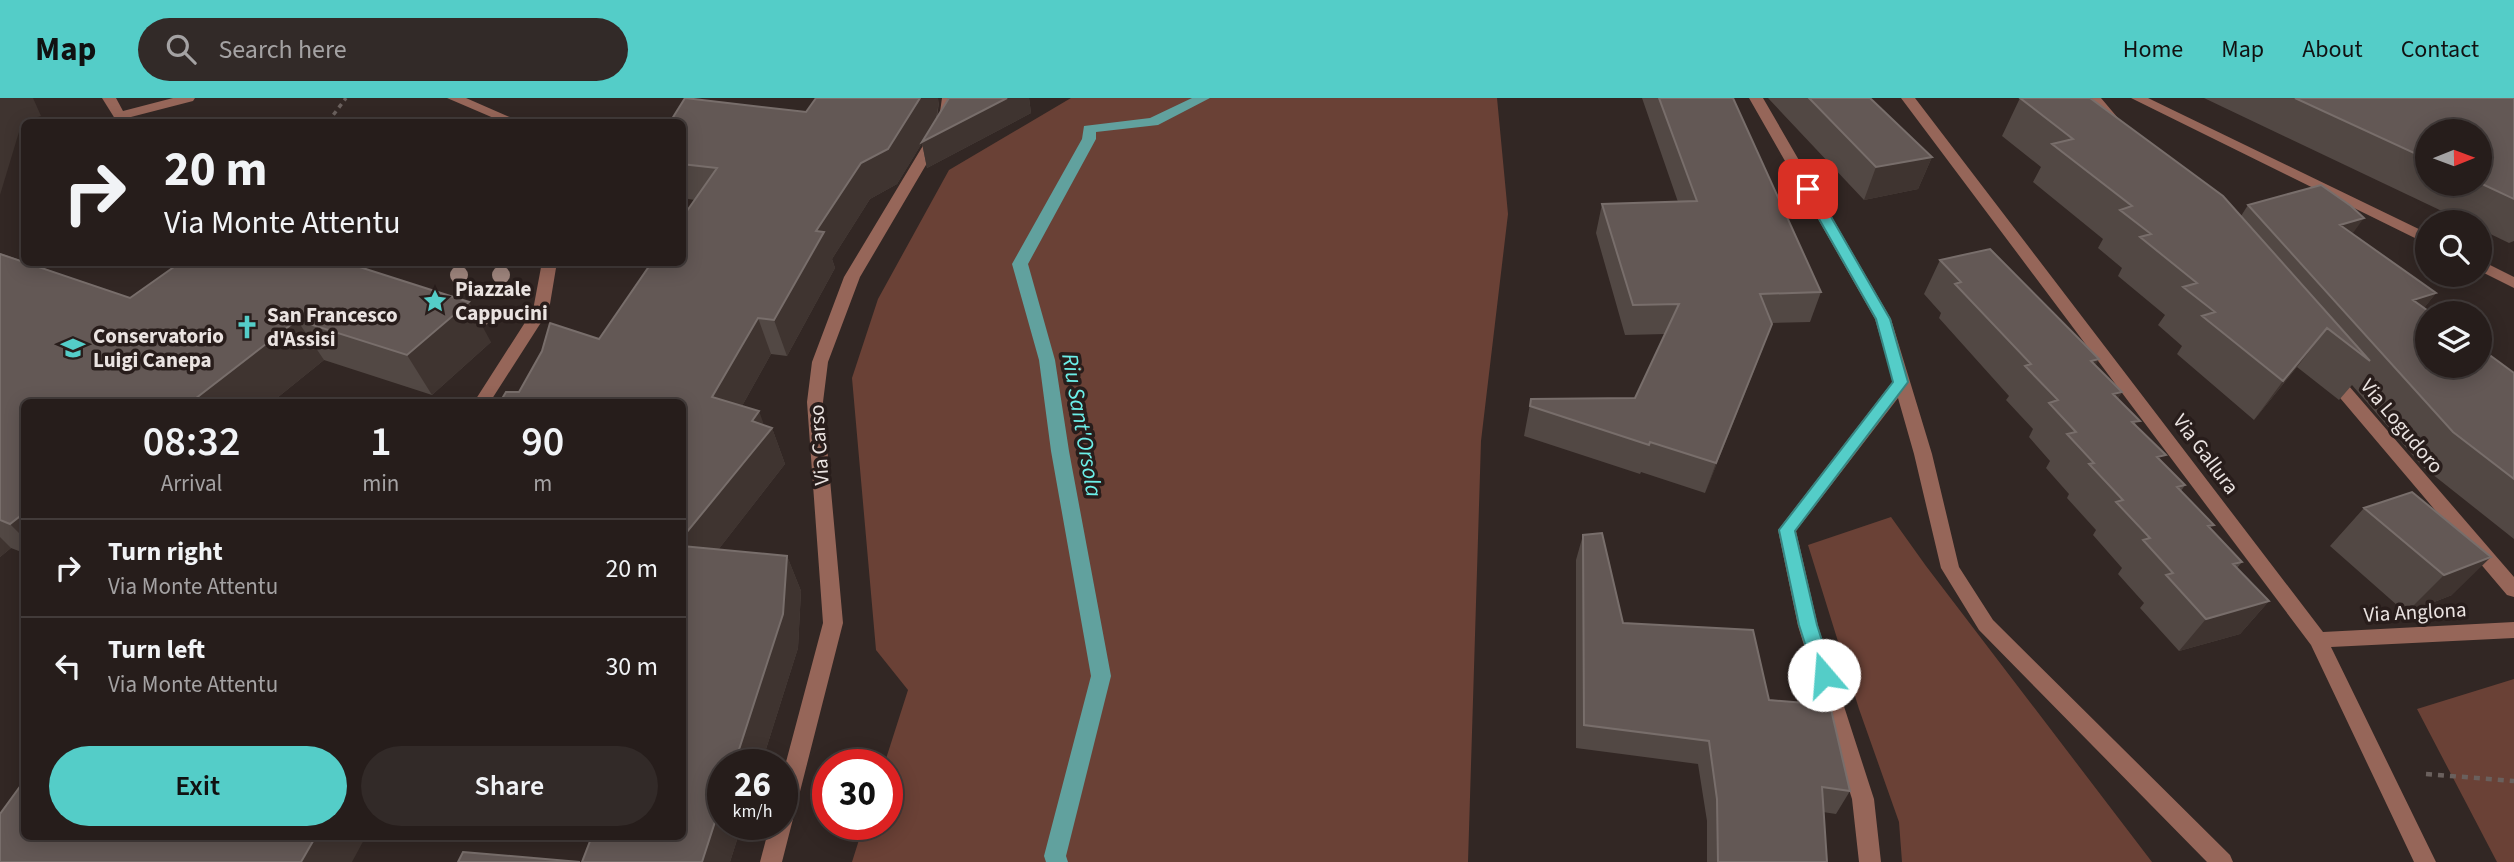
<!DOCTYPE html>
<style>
:root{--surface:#261d1b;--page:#322a28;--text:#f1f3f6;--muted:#a4a2a3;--line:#423b3a;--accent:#54cdc8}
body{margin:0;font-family:"Source Sans 3",sans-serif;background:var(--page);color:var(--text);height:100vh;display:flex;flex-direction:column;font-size:26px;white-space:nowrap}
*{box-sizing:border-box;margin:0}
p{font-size:23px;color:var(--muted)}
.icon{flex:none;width:38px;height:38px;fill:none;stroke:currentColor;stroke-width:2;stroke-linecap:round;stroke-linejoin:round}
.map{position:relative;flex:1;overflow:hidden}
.details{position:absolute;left:21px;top:301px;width:665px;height:441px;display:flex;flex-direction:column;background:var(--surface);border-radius:10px;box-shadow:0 4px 18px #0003,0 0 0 2px var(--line)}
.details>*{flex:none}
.top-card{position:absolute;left:21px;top:21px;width:665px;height:147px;border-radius:10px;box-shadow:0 4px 18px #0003,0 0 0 2px var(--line);background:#261d1b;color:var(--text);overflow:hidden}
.needle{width:46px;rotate:89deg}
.fabs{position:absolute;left:2415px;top:21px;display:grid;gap:14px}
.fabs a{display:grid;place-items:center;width:77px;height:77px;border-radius:50%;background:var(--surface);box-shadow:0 4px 18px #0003,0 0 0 2px var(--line);font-size:35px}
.speed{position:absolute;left:707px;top:651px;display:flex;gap:14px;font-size:35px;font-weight:700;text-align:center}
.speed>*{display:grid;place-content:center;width:91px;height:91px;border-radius:50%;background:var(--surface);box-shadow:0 4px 18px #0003,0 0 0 2px var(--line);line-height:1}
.speed small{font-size:18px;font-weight:400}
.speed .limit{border:10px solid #d22;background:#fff;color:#111}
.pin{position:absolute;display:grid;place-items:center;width:60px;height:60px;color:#fff;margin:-30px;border-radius:14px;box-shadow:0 4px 10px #0006}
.me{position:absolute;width:77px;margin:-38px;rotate:342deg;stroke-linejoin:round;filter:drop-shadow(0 0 5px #0008)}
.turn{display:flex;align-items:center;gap:24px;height:147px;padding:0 28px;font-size:32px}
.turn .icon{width:91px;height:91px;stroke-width:2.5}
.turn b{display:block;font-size:49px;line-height:60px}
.eta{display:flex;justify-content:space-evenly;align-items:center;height:119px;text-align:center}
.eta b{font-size:42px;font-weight:600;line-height:49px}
.cta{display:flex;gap:14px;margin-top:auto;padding:14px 28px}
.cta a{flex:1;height:80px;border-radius:42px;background:var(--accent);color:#111;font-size:28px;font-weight:600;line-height:80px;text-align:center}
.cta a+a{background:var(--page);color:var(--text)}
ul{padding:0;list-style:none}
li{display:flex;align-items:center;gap:21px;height:98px;padding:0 28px;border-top:2px solid var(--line)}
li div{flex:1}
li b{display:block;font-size:26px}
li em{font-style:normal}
header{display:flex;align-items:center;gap:42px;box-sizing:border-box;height:98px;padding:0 35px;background:var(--accent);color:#111}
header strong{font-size:33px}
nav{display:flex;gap:38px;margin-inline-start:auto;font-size:24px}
.search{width:490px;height:63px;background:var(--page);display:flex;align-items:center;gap:18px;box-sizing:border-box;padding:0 24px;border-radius:38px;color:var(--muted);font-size:26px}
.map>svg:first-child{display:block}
.green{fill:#6a4136}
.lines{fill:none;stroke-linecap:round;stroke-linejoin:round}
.stream{fill:#61a19e;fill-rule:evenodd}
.path-far1{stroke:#6a605d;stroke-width:3.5;stroke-dasharray:4.5 4.5;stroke-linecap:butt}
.path{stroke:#6a605d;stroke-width:4.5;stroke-dasharray:6 6;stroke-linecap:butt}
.minor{fill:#966659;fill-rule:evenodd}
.tree{fill:#a0867e}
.wall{fill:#524844;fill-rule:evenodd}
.shaded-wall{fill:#3f3430}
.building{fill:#635855;stroke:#786e6b;stroke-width:2}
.route{fill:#54cdc8;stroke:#378582;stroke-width:2}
.labels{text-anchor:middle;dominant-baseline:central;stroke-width:7;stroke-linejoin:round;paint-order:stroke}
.poi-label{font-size:21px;font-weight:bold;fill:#eae3e1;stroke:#281d1b;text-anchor:start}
.street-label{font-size:21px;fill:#eae3e1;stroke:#281d1b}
.water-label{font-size:23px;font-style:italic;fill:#6cefe9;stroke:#281d1b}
</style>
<header>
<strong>Map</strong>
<div class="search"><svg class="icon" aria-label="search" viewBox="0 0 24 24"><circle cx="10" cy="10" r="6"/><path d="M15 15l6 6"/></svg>Search here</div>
<nav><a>Home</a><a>Map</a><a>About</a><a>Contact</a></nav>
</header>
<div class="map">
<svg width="2514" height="764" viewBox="0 0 2514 764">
<rect width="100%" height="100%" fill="#322724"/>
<path class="green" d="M1071 0H1497L1508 116 1481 343 1468 764H852L864 726H887V667H884L908 592 876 552 852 280 878 201 949 72Z
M1891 419 1926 468 2152 764H1902L1899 724 1859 611 1808 447Z
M2514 581V764H2497L2417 611Z"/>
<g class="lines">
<path class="stream" d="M1192 0H1210L1158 27 1096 34V41L1028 166 1055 262 1069 353 1111 578 1066 758 1068 764H1046L1044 758 1091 578 1051 353 1039 262 1012 166 1082 41 1084 28 1150 20Z"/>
<path class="path-far1" d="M328 24 346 0"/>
<path class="path" d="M2426 676 2514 683"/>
<path class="minor" d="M102 0H116L123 13 173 0H195L193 3 127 20 129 24H117Z
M447 0H466L521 24H503Z
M942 0H956L953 21 860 179 828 264 823 304 843 525 782 764H760L770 726H782V679L823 525 807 304 812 264 844 179 939 21Z
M1749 0H1763L1891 221 1932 356 1959 469 1993 522 2230 757 2233 764H2207L1979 532 1941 470 1914 356 1898 300 1796 433 1818 528 1874 701 1881 764H1859L1852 701 1798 528 1778 432 1893 283 1875 221Z
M1901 0H1915L2323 534 2514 524V540L2331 549 2436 764H2414L2311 547Z
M2087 0H2101L2123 26 2121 29H2111Z
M2131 0H2148L2427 135V146Z
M2480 162 2514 179V190L2480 173Z
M542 164H557L549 212 490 304H474L533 212Z
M2330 271 2336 273 2514 479V499L2507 497 2324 281 2322 277Z"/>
</g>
<g class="tree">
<circle cx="459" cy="177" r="9"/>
<circle cx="501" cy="177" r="9"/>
<circle cx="480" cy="219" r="10"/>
</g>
<path class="wall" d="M949 0H1029L1031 15 927 70 922 45 897 86 870 101 832 161 835 170 787 258 771 256 742 308 764 327 772 330 785 366 718 452 787 458 801 493 798 550 761 667H723V726H742L730 764H582L682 738V304L519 294 599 241 695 102 682 100V24L939 4 937 20Z
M1642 0H1733L1821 194 1810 224 1771 225 1761 255 1705 395 1641 374 1640 376 1524 338 1531 301 1635 300 1665 236 1625 237 1596 135 1602 106 1678 104Z
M1768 0H1870L1932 59 1918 91 1864 102Z
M2020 0 2241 118 2248 107 2353 136 2436 195 2424 210 2514 275V441L2422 368 2352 287 2339 302 2297 269 2254 322 2177 256 2182 248 2158 227 2165 217 2118 178 2122 170 2098 150 2103 141 2033 84 2041 69 2002 38Z
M2204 0H2514V143L2509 145 2480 131V124H2465ZM2427 33H2480V86H2427Z
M0 155 130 200 491 244 432 297 324 262 272 304H24V455L11 450 0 459Z
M1940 162 2095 267 2122 294 2118 300 2161 363 2185 387 2181 393 2210 431 2242 464 2237 470 2269 503 2240 536 2179 553 2140 510 2144 505 2118 476 2122 470 2093 437 2096 432 2067 400 2069 396 2046 370 2050 363 2029 339 2033 331 2006 302 2009 298 1939 220 1941 215 1924 196Z
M2412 394 2452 497 2406 515 2330 448 2364 410Z
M1583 437 1623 525 1769 602 1850 693 1836 716 1823 714 1827 764H1707V723L1698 666 1576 650V462Z"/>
<path class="shaded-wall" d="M0 0H33L41 18 22 24 0 97Z
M920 0H938L939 4 936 20 1007 0H1029L1031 15 927 70 922 45 897 86 870 101 832 161 835 170 787 258 774 222 816 133 861 65Z
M1932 59 1918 91 1864 102 1876 69Z
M2364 120 2339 154 2340 127Z
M2436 195 2409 229 2413 202Z
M469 204 491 244 432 297 407 257Z
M758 220 771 256 727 335 712 299Z
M297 222 324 262 272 304H191Z
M1772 226 1761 255 1705 395 1716 365Z
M2327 230 2297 269 2254 322 2283 283Z
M2099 261 2079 295 2091 263Z
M2122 294 2100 328 2113 296Z
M759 313 767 335 772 330 785 366 694 483 682 459V440L752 323Z
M24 415V440L10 426Z
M0 439 11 450 0 459Z
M787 458 801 493 798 550 761 667H734Z
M2491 459 2452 497 2406 515 2444 477Z
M2269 503 2240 536 2179 553 2206 521Z
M723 699V726H742L730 764H702Z
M316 738H366L352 764H301Z"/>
<path class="building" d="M685 0 806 14 816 0H920L888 51 861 65 816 133 824 134 774 222 758 220 712 299 759 313 752 323 772 330 682 440V304H500L506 294H519L542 253 550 225 599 241 652 164H682V120L717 70 682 66V24H670Z
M949 0H1007L922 44Z
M1659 0H1733L1821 194 1760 196 1772 226 1716 365 1650 344 1649 347 1530 308 1531 301 1635 300 1679 206 1633 207 1602 106 1697 103Z
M1809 0H1870L1932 59 1876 69Z
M2020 0H2090L2223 98 2370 263 2327 230 2283 283 2202 218 2215 214 2183 189 2197 185 2140 139 2151 136 2120 112 2132 108 2052 46 2073 41Z
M2295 0H2514V101L2480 85V33H2427V61Z
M2321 87 2351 108 2364 120 2340 127 2436 195 2413 202 2431 215H2427V268H2480V250L2514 275V381L2453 334 2248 107Z
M1990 151 2099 261 2091 263 2122 294 2113 296 2140 323 2132 324 2166 357 2157 359 2185 387 2177 389 2214 427 2208 428 2242 464 2233 466 2269 503 2206 521 2166 477 2173 475 2143 442 2150 440 2116 404 2123 402 2089 366 2094 365 2067 336 2076 334 2049 305 2058 302 2025 268 2031 266 1955 186 1961 184 1940 162Z
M0 156 130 200 181 164H344L469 204 407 257 297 222 191 304H24V415L10 426 0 422Z
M2412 394 2491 459 2444 477 2364 410Z
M1602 435 1623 525 1753 532 1769 602 1830 607 1850 693 1822 689 1827 764H1718L1717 701 1709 643 1584 627 1583 437Z
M682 448 787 458 783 516 734 667H723V699L702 764H582L592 738H682Z
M24 683V738H316L301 764H0V716Z
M463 754 580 764H458Z"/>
<path class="route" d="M1808 87 1815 91 1890 221 1908 284 1795 433 1817 527 1833 577 1830 582 1824 584 1817 582 1815 577 1799 527 1779 432 1893 284 1876 221 1802 91Z"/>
<defs>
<g id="sight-bare" transform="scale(1.89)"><path d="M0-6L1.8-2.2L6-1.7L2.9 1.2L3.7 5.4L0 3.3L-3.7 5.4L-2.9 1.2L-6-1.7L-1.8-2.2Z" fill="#54cdc8" stroke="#281d1b" stroke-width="2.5" paint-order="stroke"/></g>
<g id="church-bare" transform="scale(1.89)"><path d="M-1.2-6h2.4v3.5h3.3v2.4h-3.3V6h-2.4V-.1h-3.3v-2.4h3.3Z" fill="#54cdc8" stroke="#281d1b" stroke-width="2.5" paint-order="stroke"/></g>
<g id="university-bare" transform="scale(1.89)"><path d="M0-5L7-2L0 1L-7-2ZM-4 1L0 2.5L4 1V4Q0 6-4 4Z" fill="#54cdc8" stroke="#281d1b" stroke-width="2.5" paint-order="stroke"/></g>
</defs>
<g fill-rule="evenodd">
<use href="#sight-bare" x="435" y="203"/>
<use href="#church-bare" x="247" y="229"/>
<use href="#university-bare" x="73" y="250"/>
</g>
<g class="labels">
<g class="poi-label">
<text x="455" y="191">Piazzale<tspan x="455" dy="24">Cappucini</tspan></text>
<text x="267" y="217">San Francesco<tspan x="267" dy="24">d'Assisi</tspan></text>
<text x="93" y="238">Conservatorio<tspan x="93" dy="24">Luigi Canepa</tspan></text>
</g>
<g class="street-label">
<text transform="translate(2402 328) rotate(50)">Via Logudoro</text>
<text transform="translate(819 347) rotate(-94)">Via Carso</text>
<text transform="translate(2206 356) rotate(53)">Via Gallura</text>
<text transform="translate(2415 514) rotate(-3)">Via Anglona</text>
</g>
<g class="water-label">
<text transform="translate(1082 327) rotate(80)">Riu Sant'Orsola</text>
</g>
</g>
</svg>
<div class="fabs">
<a><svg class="needle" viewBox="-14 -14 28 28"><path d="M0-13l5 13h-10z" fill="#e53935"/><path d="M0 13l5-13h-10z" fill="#a4a2a3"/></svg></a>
<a><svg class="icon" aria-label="search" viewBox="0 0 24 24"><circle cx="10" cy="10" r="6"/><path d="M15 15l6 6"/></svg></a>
<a><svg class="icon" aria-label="layers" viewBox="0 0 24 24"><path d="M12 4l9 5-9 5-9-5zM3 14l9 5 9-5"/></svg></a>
</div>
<div class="speed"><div>26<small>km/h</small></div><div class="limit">30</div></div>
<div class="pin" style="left:1808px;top:91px;background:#d93025"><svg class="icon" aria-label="arrive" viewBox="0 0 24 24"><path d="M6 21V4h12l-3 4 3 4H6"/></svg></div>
<svg class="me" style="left:1824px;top:577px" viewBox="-20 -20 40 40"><circle r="19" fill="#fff"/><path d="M0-13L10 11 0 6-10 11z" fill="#54cdc8"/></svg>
<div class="top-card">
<div class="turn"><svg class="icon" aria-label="right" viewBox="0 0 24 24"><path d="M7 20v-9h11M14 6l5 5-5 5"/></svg><div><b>20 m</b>Via Monte Attentu</div></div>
</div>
<section class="details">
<div class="eta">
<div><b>08:32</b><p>Arrival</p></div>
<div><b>1</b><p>min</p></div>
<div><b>90</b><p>m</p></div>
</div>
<ul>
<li><svg class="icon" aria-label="right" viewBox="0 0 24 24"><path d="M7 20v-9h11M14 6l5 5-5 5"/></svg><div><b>Turn right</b><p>Via Monte Attentu</p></div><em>20 m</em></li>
<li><svg class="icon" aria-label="left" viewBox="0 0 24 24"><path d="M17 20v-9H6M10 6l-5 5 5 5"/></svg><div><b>Turn left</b><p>Via Monte Attentu</p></div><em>30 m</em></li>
</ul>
<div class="cta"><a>Exit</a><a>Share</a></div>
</section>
</div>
